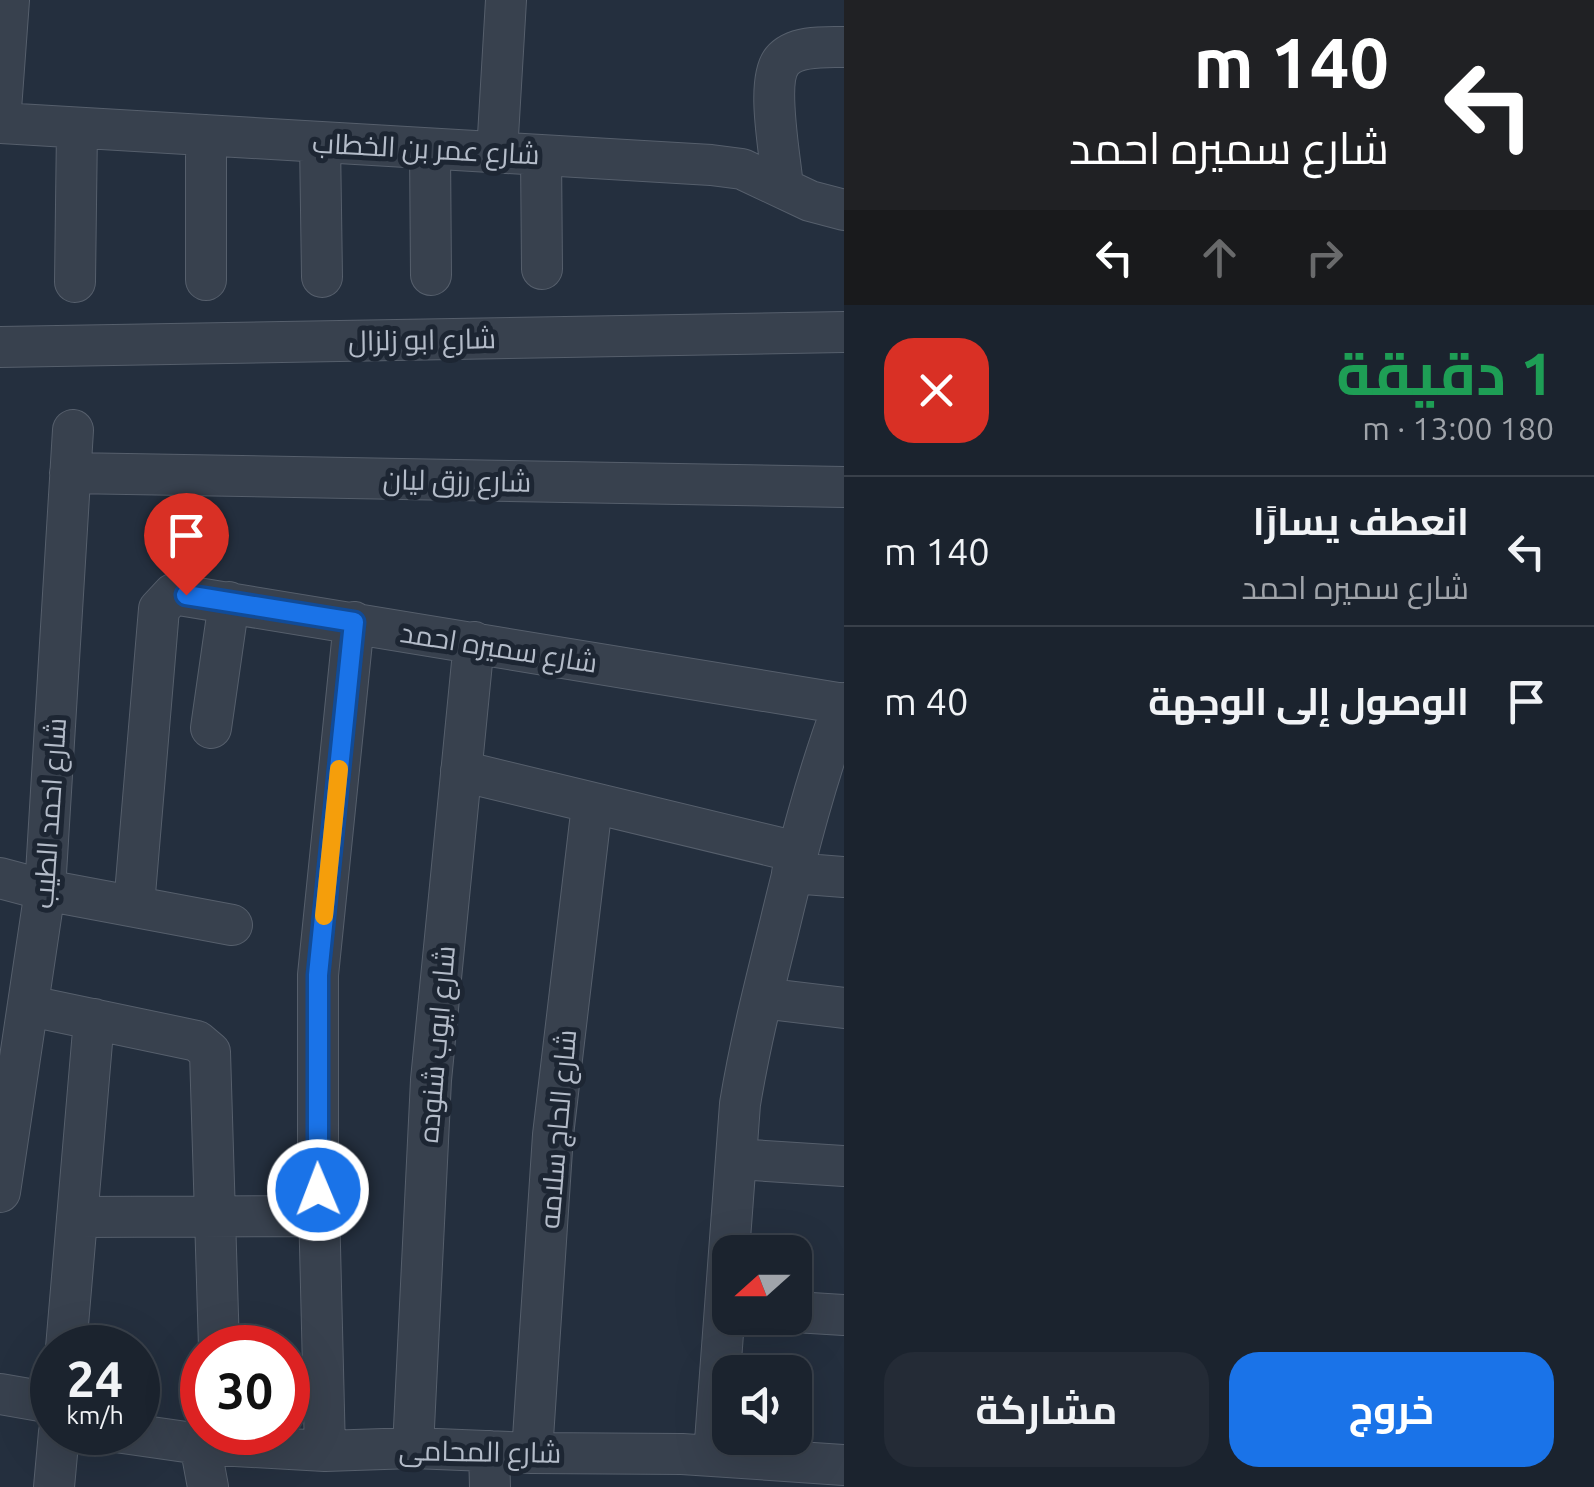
<!DOCTYPE html>
<html lang="ar">
<meta charset="utf-8">
<style>
:root{--surface:#1b232e;--page:#242b36;--text:#f1f3f6;--muted:#a0a4aa;--line:#39404a;--accent:#1a73e8}
body{margin:0;font-family:Ubuntu,Cairo,sans-serif;background:var(--page);color:var(--text);direction:rtl;height:100vh;display:flex;flex-direction:column;font-size:38px;white-space:nowrap}
*{box-sizing:border-box;margin:0}
p{font-size:32px;color:var(--muted)}
.icon{flex:none;width:55px;height:55px;fill:none;stroke:currentColor;stroke-width:2;stroke-linecap:round;stroke-linejoin:round}
.map{position:relative;flex:1;overflow:hidden;direction:ltr}
.side{display:flex;flex-direction:column;background:var(--surface);width:750px}
.side>*{flex:none}
.banner{background:#202124;color:#fff;overflow:hidden}
.needle{width:65px;rotate:249deg}
.controls{position:absolute;left:712px;top:1235px;display:grid;gap:20px}
.controls a{display:grid;place-items:center;width:100px;height:100px;border-radius:20px;background:var(--surface);box-shadow:0 10px 40px #0002,0 0 0 2px var(--line);font-size:50px}
.speed{position:absolute;left:30px;top:1325px;display:flex;gap:20px;font-size:50px;font-weight:700;text-align:center}
.speed>*{display:grid;place-content:center;width:130px;height:130px;border-radius:50%;background:var(--surface);box-shadow:0 10px 40px #0002,0 0 0 2px var(--line);line-height:1}
.speed small{font-size:25px;font-weight:400}
.speed .limit{border:15px solid #d22;background:#fff;color:#111}
.pin{position:absolute;display:grid;place-items:center;width:85px;height:85px;color:#fff;margin:-102px -42px;border-radius:50% 50% 50% 0;rotate:-45deg;box-shadow:0 0 10px #0007}
.pin .icon{rotate:45deg}
.me{position:absolute;width:110px;margin:-55px;rotate:359deg;stroke-linejoin:round;filter:drop-shadow(0 0 8px #0008)}
.turn{display:flex;align-items:center;gap:35px;height:210px;padding:0 40px;font-size:45px}
.turn .icon{width:130px;height:130px;stroke-width:2.5}
.turn b{display:block;font-size:70px;line-height:85px}
.lanes{display:flex;align-items:center;height:95px;padding:0 40px;background:#0003;justify-content:center;gap:50px;direction:ltr}
.lanes .off{opacity:.35}
.round{display:grid;place-items:center;flex:none;width:105px;height:105px;border-radius:30px;background:var(--page)}
.headline{display:flex;align-items:center;justify-content:space-between;height:170px;padding:0 40px}
h1{font-size:60px;font-weight:700;line-height:75px;color:#1e9e55}
.action{display:flex;gap:20px;margin-top:auto;padding:20px 40px}
.action a{flex:1;height:115px;border-radius:30px;background:var(--accent);color:#fff;font-size:40px;font-weight:700;line-height:115px;text-align:center}
.action a+a{background:var(--page);color:var(--text)}
ul{padding:0;list-style:none}
li{display:flex;align-items:center;gap:30px;height:150px;padding:0 40px;border-top:2px solid var(--line)}
li div{flex:1}
li b{display:block;font-size:38px}
li em{font-style:normal}
main{display:flex;flex:1;min-height:0}
.map>svg:first-child{display:block}
.lines{fill:none;stroke-linecap:round;stroke-linejoin:round}
.minor-casing{stroke:#565f6c;stroke-width:42}
.minor{stroke:#38414e;stroke-width:40}
.route-casing{stroke:#114b97;stroke-width:25}
.route{stroke:#1a73e8;stroke-width:18}
.slow{stroke:#f59e0b;stroke-width:18}
.labels{text-anchor:middle;dominant-baseline:central;stroke-width:10;stroke-linejoin:round;paint-order:stroke}
.street-label{font-size:28px;fill:#b4bcc9;stroke:#1d2633}
</style>
<main>
<section class="side">
<div class="banner">
<div class="turn"><svg class="icon" aria-label="left" viewBox="0 0 24 24"><path d="M17 20v-9H6M10 6l-5 5 5 5"/></svg><div><b>140 m</b>شارع سميره احمد</div></div>
<div class="lanes"><svg class="icon" aria-label="left" viewBox="0 0 24 24"><path d="M17 20v-9H6M10 6l-5 5 5 5"/></svg><svg class="icon off" aria-label="ahead" viewBox="0 0 24 24"><path d="M12 20V5M6 11l6-6 6 6"/></svg><svg class="icon off" aria-label="right" viewBox="0 0 24 24"><path d="M7 20v-9h11M14 6l5 5-5 5"/></svg></div>
</div>
<div class="headline"><div><h1>1 دقيقة</h1><p>180 m · 13:00</p></div><a class="round" style="background:#d93025;color:#fff"><svg class="icon" aria-label="close" viewBox="0 0 24 24"><path d="M6 6l12 12M18 6L6 18"/></svg></a></div>
<ul>
<li><svg class="icon" aria-label="left" viewBox="0 0 24 24"><path d="M17 20v-9H6M10 6l-5 5 5 5"/></svg><div><b>انعطف يسارًا</b><p>شارع سميره احمد</p></div><em>140 m</em></li>
<li><svg class="icon" aria-label="arrive" viewBox="0 0 24 24"><path d="M6 21V4h12l-3 4 3 4H6"/></svg><div><b>الوصول إلى الوجهة</b></div><em>40 m</em></li>
</ul>
<div class="action"><a>خروج</a><a>مشاركة</a></div>
</section>
<div class="map">
<svg width="844" height="1487" viewBox="0 0 844 1487">
<rect width="100%" height="100%" fill="#242f3e"/>
<g class="lines">
<g class="minor-casing">
<path id="minor" d="M0 123 711 165 742 169 810 201 844 210
M0 123 9 0
M206 135V280
M320 142 322 277
M430 149 431 275
M497 153 506 0
M541 155 542 269
M783 188C781 159 765 82 782 61 795 45 826 47 844 47
M75 282 77 128
M0 347 844 332
M70 473 844 487
M211 728 229 602
M461 771 797 852
M792 873 844 877
M0 878 45 890 232 925
M134 906 159 609 173 594 844 704
M762 998 844 1008
M30 1006 197 1041 210 1052 219 1348
M736 1159 844 1166
M0 1192 45 890 73 430
M77 1217 319 1216
M795 1312 844 1315
M66 1348 94 1019
M0 1394 52 1403
M116 1432 200 1444 325 1451 413 1448 532 1453 682 1454 844 1465
M200 1444 208 1487
M413 1448 431 1080 474 642
M325 1451 318 1164V975L354 622
M489 1451 490 1487
M532 1453 553 1135 592 805
M714 1455 740 1104C750 1043 765 984 780 924 798 849 817 775 844 703
M54 1487 59 1432"/>
</g>
<use href="#minor" class="minor"/>
</g>
<g class="lines">
<g class="route-casing">
<path id="route" d="M186 595 354 622 318 975V1190"/>
</g>
<use href="#route" class="route"/>
<path class="slow" d="M324 916 339 769"/>
</g>
<g class="labels">
<g class="street-label">
<text transform="translate(426 148) rotate(3)">شارع عمر بن الخطاب</text>
<text transform="translate(422 339) rotate(-1)">شارع ابو زلزال</text>
<text transform="translate(457 480) rotate(1)">شارع رزق ليان</text>
<text transform="translate(499 647) rotate(9)">شارع سميره احمد</text>
<text transform="translate(49 813) rotate(-86)">شارع احمد الطيب</text>
<text transform="translate(436 1044) rotate(-85)">شارع ايوب شنوده</text>
<text transform="translate(557 1129) rotate(-85)">شارع الحاج سلامه</text>
<text transform="translate(480 1451) rotate(1)">شارع المحامى</text>
</g>
</g>
</svg>
<div class="controls">
<a><svg class="needle" viewBox="-14 -14 28 28"><path d="M0-13l5 13h-10z" fill="#e53935"/><path d="M0 13l5-13h-10z" fill="#a0a4aa"/></svg></a>
<a><svg class="icon" aria-label="sound" viewBox="0 0 24 24"><path d="M4 9h4l5-4v14l-5-4H4zM17 9q2 3 0 6"/></svg></a>
</div>
<div class="speed"><div>24<small>km/h</small></div><div class="limit">30</div></div>
<div class="pin" style="left:186px;top:595px;background:#d93025"><svg class="icon" aria-label="arrive" viewBox="0 0 24 24"><path d="M6 21V4h12l-3 4 3 4H6"/></svg></div>
<svg class="me" style="left:318px;top:1190px" viewBox="-20 -20 40 40"><circle r="17" fill="#1a73e8" stroke="#fff" stroke-width="3"/><path d="M0-11L8 9 0 5-8 9z" fill="#fff"/></svg>
</div>
</main>
